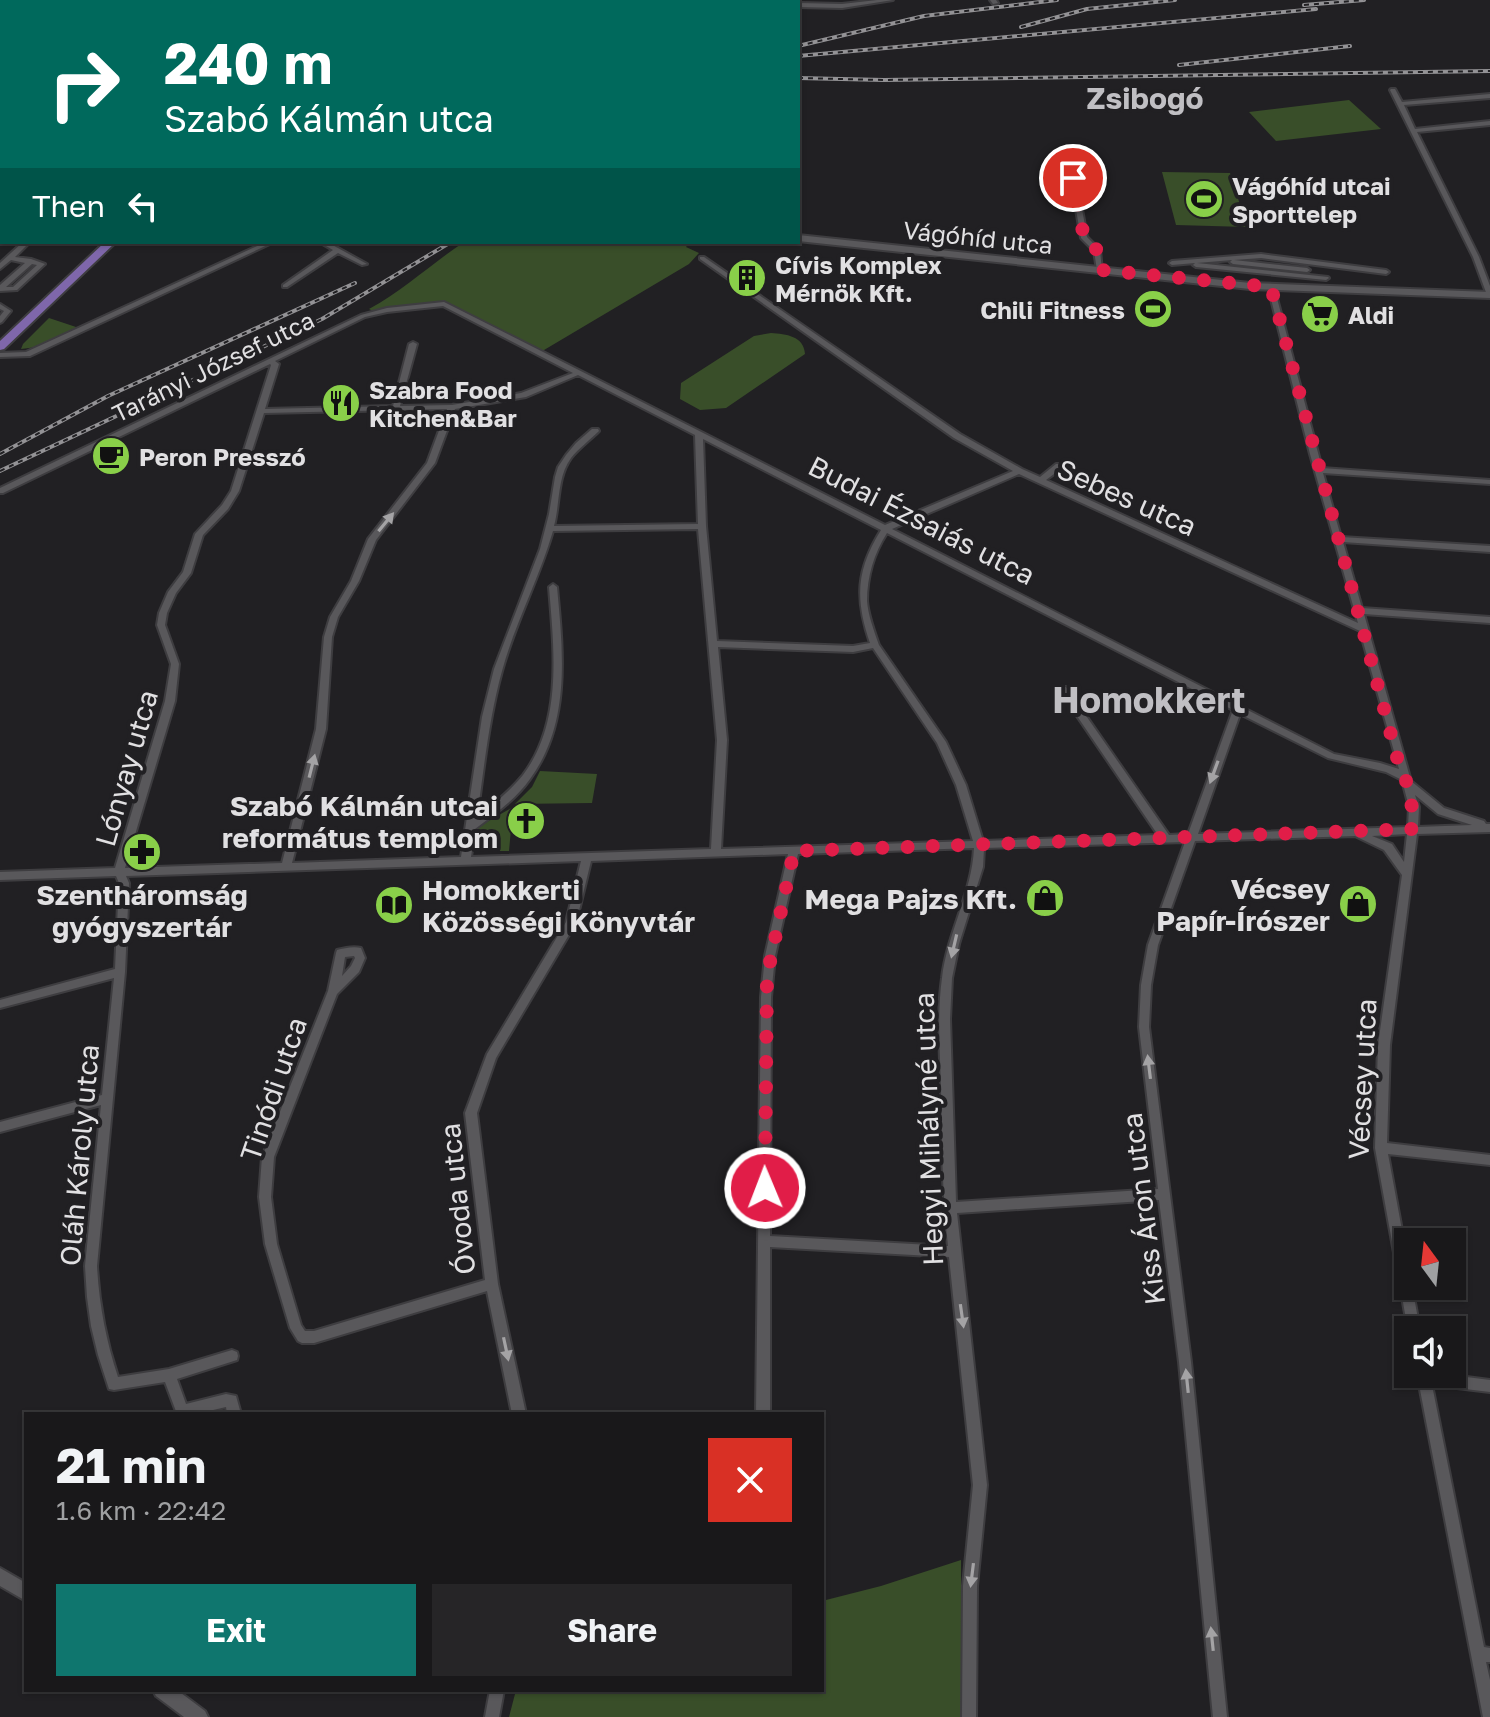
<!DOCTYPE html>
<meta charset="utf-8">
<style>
:root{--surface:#19181a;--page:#262527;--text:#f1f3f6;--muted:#9fa0a2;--line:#373739;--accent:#0f766e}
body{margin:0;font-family:"Golos Text",sans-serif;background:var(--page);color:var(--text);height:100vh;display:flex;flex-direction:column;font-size:30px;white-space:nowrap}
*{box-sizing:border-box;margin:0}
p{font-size:26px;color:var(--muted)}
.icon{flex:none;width:44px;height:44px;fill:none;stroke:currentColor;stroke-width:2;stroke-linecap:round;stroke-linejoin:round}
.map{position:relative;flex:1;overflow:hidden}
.drawer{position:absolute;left:24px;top:1412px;width:800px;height:280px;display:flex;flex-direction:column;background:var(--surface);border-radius:0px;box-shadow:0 2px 6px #0004,0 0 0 2px var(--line)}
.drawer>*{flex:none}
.guide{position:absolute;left:0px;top:0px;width:800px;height:244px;box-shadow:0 2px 6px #0004,0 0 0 2px var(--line);background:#00695c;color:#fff;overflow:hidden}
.needle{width:52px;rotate:345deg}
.controls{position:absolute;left:1394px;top:1228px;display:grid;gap:16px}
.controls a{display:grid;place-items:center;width:72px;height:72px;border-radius:0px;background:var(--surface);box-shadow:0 2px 6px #0004,0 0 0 2px var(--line);font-size:40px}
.pin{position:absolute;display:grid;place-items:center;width:68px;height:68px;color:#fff;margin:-34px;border:4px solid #fff;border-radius:50%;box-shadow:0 2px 8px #0007}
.me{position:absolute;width:88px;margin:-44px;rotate:359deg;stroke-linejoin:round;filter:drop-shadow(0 0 6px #0008)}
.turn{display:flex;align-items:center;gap:28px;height:168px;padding:0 32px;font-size:36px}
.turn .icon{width:104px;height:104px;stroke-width:2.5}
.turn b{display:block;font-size:56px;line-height:68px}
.then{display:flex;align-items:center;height:76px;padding:0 32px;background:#0003;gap:16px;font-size:30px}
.round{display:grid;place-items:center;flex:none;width:84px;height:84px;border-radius:0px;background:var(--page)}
.head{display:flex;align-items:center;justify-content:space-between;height:136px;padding:0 32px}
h1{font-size:48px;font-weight:700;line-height:60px}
.action{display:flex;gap:16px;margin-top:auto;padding:16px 32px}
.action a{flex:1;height:92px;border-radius:0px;background:var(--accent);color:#fff;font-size:32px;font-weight:700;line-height:92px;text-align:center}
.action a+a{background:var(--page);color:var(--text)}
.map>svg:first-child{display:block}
.green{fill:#394e29}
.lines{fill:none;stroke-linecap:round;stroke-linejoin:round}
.minor-casing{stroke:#3e3d40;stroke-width:4}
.tertiary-casing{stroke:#3e3d40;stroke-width:4}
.secondary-casing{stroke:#3e3d40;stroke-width:4}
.primary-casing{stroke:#3e3d40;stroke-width:4}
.minor{fill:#59585b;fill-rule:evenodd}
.tertiary{fill:#59585b;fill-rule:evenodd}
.secondary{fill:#59585b;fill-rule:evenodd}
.primary{fill:#7f67ab;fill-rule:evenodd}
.rail-casing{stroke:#939295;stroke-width:4}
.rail{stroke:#212023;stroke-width:2;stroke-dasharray:5;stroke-linecap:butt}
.oneway{fill:#a4a3a5}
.route{stroke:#e11d48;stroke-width:14;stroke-dasharray:0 25.2}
.labels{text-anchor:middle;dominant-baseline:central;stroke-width:8;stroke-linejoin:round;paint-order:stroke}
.far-poi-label{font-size:24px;font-weight:bold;fill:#e1e0e2;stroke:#212023;text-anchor:start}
.far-street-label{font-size:24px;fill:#e1e0e2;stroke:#212023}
.street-label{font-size:28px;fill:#e1e0e2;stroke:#212023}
.poi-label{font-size:28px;font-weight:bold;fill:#e1e0e2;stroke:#212023;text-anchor:end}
.far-district-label{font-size:30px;font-weight:bold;fill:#c0bfc3;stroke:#212023}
.district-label{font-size:36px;font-weight:bold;fill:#c0bfc3;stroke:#212023}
</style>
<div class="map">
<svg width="1490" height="1717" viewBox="0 0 1490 1717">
<rect width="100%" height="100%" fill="#212023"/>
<path class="green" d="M1349 100 1381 129 1276 141 1249 112Z
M1162 172 1230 173 1247 227 1176 225Z
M464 242H690L686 247 699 253 689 264 539 353 450 308 433 306 375 312 369 309C404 290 431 264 464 242Z
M61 306 49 318 79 328 37 347 21 349 23 344Z
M771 333C786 334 804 336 805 354L726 408 700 410 680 399 681 383 754 336Z
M540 771 597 774 592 803 515 804 532 787Z
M513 807 509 851H474L478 827Z
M961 1560V1717H509L515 1694 640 1690H822V1601L881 1586Z"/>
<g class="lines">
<g class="minor-casing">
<path id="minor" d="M32 0H41L37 2H28Z
M87 0H93L91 2H85Z
M209 0H215L214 2H208Z
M644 0H651L649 2H642Z
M730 0H736L735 2H729Z
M877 0H893L842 8 798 7V3L842 4Z
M990 0H996L998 3 993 4Z
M2 9V13H0V10Z
M0 89H2V93H0Z
M1391 89H1395L1402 102 1490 94V98L1404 105 1415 129 1490 121V125L1417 132 1479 257 1490 286V297L1487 295 1473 257 1390 90Z
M1072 168 1075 170 1087 237 1100 250 1102 271 1097 270 1094 251 1081 238 1069 170Z
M2 172V177L0 178V173Z
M0 210H2V214H0Z
M23 242H30L15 257 31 259 45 264 17 290 0 291V285L25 263 11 260 0 269V263ZM32 264 37 265 13 287H6Z
M266 242H274L30 356 0 357V353L26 352Z
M319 242H327L367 264 362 265 338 253 287 287H283V285L333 250Z
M1261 254 1386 270 1389 272 1386 274 1261 258 1234 260 1307 268 1310 270 1307 272 1233 264 1230 262 1232 260 1197 263 1328 277 1329 278 1326 280 1196 267 1193 265 1195 263 1172 265 1169 263 1172 261Z
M700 257H704L960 434 1022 469 1040 477 1056 464H1062V468L1046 480 1358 623 1310 454 1268 287 1269 286 1274 287 1322 468 1490 480V484L1323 473 1341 537 1490 546V552L1343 542 1362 608 1490 617V623L1364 614 1411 781 1444 808 1484 821 1486 824H1490V832L1417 834 1390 1045 1387 1143 1490 1155V1165L1388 1154 1408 1263V1286H1412L1420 1330H1408L1375 1148 1378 1045 1402 875 1384 850 1355 836 1195 841 1158 945 1151 985 1149 1027 1191 1362 1227 1717H1213L1179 1362 1159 1200 957 1213 987 1485 977 1586 976 1717H962L963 1586 973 1485 949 1257 770 1247V1414H756L761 997 765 956 788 854 591 861 576 923 496 1058 477 1113 498 1284 526 1414H512L487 1291 314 1343H302L298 1341 290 1328 265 1244 259 1197 262 1157 328 991 336 953 337 950C344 948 354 946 361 948L365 958 359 972 337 994 274 1157 271 1197 277 1244 301 1325 305 1331H314L485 1280 465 1113 487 1054 566 922 581 861 126 876 129 883 125 972 97 1266C99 1304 106 1341 118 1377L169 1369 232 1350 237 1352 238 1356 237 1360 177 1379 186 1404 226 1394 236 1396 241 1414H227L226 1407 196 1414H177L165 1382 114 1390 109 1389 98 1355 91 1326 87 1297 85 1266 101 1105 0 1132V1122L102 1095 114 978 0 1008V1000L115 969 119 883 116 876 0 880V872L115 868 165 701 171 664 157 625 159 613 168 592 183 572 195 534 222 505 231 491 271 365 270 364 3 493H0V488L361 315 387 308 444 302 885 525 1013 471 954 438 700 259ZM443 306 573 373 521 393 452 405 400 406 417 344 413 342 409 344 393 406 265 409 279 364 275 361 365 317 387 312ZM578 375 695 435 698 524 554 526C560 504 557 477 571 458 579 448 590 440 599 431L598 429H592L576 443 566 455 558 467 555 477 549 514 540 549 494 669 482 717 461 857 292 863 326 729 332 637 338 617 359 581 376 540 435 463 455 409 526 397ZM447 409 427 463 368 539 351 581 330 617 324 637 316 729 282 863 125 868 175 701 179 664 165 625 167 613 176 593 191 573 203 535 228 509 239 491 264 413ZM703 439 881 530C856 570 855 599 870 643L853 646 717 641 706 526ZM1019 474 1360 631 1399 769 1380 763 1334 754 892 529ZM698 529 717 740 711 849 471 857 475 829C495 814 516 799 530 779 571 723 563 652 557 587L553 584 549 587C554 649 563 722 523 775 510 791 494 804 477 817 484 768 489 718 502 671 515 623 539 579 553 531ZM887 533 1233 710 1188 834 1169 835 1066 687H1060L1058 689 1060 691 1158 835 983 841 966 785 946 742 879 645C874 631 868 615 867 601 867 577 874 553 887 533ZM718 647 853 652 873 648 937 743 956 785 973 841 721 849 727 740ZM1240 714 1328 758 1386 772 1402 780 1409 807 1408 827 1198 834ZM1415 795 1438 814 1472 825 1418 827 1419 807ZM1407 834 1404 862 1392 844 1372 836ZM1185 842 1148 945 1141 985 1139 1027 1158 1189 956 1202 950 1019 952 978 959 944 983 867 984 848ZM974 848C972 893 947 934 942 978 937 1014 940 1052 941 1088 942 1141 942 1193 948 1246L770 1236 771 997 775 956 798 854ZM354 956 355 958 351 966 342 976 345 957Z
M0 304 11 311 2 322 0 323V316L4 311 0 309Z
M1417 1374H1443L1490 1380V1392L1432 1385 1484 1647 1490 1648V1662H1486L1490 1680V1717H1483Z
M490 1690H504L499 1717H485Z"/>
</g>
<g class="tertiary-casing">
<path id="tertiary" d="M0 15H2V19H0Z
M0 139H2V143H0Z
M0 1568 26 1583V1601L0 1586Z
M153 1690H177L205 1711 208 1717H184L156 1696Z"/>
</g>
<g class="secondary-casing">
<path id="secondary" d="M798 235 1250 283 1490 292V298L1250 289 798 241Z"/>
</g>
<g class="primary-casing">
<path id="primary" d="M409 0H459L407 2Z
M105 242H116L4 349 0 350V341Z"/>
</g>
<use href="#minor" class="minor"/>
<use href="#tertiary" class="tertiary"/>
<use href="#secondary" class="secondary"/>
<use href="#primary" class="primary"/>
<g class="rail-casing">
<path id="rail" d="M1304 5 1364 0
M1021 27 1087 9 1175 0
M798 46 924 16 1057 0
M798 56 1316 9
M1179 65 1350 46
M798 78 884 80 1490 71
M0 454 108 396 355 283
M0 471 322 319 451 242"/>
</g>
<use href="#rail" class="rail"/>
</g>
<defs><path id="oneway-solid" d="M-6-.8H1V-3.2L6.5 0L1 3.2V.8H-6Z" transform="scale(2)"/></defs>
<g class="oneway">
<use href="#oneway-solid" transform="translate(386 522) rotate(-51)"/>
<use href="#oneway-solid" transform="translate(312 766) rotate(-76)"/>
<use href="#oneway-solid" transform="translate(1214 772) rotate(110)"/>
<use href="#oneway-solid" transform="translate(954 946) rotate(103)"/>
<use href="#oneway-solid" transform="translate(1149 1067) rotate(-97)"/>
<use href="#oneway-solid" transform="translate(962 1316) rotate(82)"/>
<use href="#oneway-solid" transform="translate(506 1349) rotate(78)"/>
<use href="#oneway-solid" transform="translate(1187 1381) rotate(-96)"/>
<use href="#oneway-solid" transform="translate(972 1575) rotate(97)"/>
<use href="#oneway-solid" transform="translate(1212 1639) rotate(-96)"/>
</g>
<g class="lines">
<path class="route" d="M765 1188 767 976 794 851 1413 829C1413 804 1409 784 1398 761L1271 287 1100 270 1097 250 1084 238 1073 178"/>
</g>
<defs>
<g id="stadium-disc" transform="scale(2)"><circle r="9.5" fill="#89cf49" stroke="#212023"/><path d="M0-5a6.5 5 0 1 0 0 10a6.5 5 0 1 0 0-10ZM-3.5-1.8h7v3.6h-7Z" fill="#111"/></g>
<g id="building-disc" transform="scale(2)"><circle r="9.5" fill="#89cf49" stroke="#212023"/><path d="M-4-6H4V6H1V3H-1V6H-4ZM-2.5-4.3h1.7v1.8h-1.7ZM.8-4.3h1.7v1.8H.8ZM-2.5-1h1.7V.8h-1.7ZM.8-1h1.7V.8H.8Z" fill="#111"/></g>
<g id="supermarket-disc" transform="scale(2)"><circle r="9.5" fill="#89cf49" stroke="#212023"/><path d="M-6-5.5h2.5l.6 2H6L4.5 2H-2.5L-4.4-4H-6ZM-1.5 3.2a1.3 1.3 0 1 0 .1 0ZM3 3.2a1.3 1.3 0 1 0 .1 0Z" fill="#111"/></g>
<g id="restaurant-disc" transform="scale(2)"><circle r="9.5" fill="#89cf49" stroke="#212023"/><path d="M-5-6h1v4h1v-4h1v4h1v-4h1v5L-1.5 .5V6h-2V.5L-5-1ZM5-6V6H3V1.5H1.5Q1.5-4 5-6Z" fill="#111"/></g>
<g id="cafe-disc" transform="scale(2)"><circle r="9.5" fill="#89cf49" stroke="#212023"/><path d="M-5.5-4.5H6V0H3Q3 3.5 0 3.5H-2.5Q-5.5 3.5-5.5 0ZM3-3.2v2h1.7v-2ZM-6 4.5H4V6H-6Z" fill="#111"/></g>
<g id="church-disc" transform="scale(2)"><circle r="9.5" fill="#89cf49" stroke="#212023"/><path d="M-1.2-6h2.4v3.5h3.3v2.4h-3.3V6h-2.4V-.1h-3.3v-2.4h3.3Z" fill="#111"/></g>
<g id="pharmacy-disc" transform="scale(2)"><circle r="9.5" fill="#89cf49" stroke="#212023"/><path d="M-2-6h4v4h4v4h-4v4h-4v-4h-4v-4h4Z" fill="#111"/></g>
<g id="shop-disc" transform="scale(2)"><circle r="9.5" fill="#89cf49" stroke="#212023"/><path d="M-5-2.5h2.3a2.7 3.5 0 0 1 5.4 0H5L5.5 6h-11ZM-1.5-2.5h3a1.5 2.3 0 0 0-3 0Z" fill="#111"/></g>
<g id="library-disc" transform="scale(2)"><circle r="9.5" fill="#89cf49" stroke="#212023"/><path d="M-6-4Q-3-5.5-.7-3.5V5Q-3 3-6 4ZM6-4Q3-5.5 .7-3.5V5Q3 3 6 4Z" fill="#111"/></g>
</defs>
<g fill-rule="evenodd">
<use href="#stadium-disc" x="1204" y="199"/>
<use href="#building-disc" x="747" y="278"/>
<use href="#stadium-disc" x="1153" y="309"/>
<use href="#supermarket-disc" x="1320" y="314"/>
<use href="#restaurant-disc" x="341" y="403"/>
<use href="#cafe-disc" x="111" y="456"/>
<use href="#church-disc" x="526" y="821"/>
<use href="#pharmacy-disc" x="142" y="852"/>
<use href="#shop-disc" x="1045" y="898"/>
<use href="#shop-disc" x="1358" y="904"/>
<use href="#library-disc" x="394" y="905"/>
</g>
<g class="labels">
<g class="far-poi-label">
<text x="1232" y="185">Vágóhíd utcai<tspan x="1232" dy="28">Sporttelep</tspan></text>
<text x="775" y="264">Cívis Komplex<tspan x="775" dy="28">Mérnök Kft.</tspan></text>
<text x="1125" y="309" text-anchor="end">Chili Fitness</text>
<text x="1348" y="314">Aldi</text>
<text x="369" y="389">Szabra Food<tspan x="369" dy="28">Kitchen&amp;Bar</tspan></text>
<text x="139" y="456">Peron Presszó</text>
</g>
<g class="far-street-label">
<text transform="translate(978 237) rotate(6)">Vágóhíd utca</text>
<text transform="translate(213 366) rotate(-26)">Tarányi József utca</text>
</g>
<g class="street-label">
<text transform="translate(1127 497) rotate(24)">Sebes utca</text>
<text transform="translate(922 520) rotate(27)">Budai Ézsaiás utca</text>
<text transform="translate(126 768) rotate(-74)">Lónyay utca</text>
<text transform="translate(1362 1079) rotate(-87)">Vécsey utca</text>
<text transform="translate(273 1089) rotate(-71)">Tinódi utca</text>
<text transform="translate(928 1129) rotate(-92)">Hegyi Mihályné utca</text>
<text transform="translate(79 1155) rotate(-85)">Oláh Károly utca</text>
<text transform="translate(457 1199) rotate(-96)">Óvoda utca</text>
<text transform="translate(1143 1209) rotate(-97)">Kiss Áron utca</text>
</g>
<g class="poi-label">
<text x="498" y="805">Szabó Kálmán utcai<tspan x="498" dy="32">református templom</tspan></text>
<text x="1330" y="888">Vécsey<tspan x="1330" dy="32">Papír-Írószer</tspan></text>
<text x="422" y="889" text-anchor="start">Homokkerti<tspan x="422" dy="32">Közösségi Könyvtár</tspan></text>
<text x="142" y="894" text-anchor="middle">Szentháromság<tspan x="142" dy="32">gyógyszertár</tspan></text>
<text x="1017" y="898">Mega Pajzs Kft.</text>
</g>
<g class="far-district-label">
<text x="1145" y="98">Zsibogó</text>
</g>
<g class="district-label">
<text x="1149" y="699">Homokkert</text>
</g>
</g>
</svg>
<div class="controls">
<a><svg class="needle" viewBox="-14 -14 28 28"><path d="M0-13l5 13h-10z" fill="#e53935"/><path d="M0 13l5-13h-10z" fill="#9fa0a2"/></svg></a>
<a><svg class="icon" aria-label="sound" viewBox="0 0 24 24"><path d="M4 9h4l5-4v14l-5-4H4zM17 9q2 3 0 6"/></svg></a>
</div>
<div class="pin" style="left:1073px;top:178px;background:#d93025"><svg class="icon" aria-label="arrive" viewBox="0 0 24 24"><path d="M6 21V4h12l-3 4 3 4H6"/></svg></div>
<svg class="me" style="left:765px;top:1188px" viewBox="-20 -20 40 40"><circle r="17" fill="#e11d48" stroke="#fff" stroke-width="3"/><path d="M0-11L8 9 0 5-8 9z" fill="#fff"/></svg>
<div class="guide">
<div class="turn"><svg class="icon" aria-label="right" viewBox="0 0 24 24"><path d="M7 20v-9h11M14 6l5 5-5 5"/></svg><div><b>240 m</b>Szabó Kálmán utca</div></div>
<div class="then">Then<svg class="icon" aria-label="left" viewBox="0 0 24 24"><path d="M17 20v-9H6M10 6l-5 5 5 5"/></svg></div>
</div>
<section class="drawer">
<div class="head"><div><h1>21 min</h1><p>1.6 km · 22:42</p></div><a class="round" style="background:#d93025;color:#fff"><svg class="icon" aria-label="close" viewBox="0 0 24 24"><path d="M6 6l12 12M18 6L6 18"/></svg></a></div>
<div class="action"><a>Exit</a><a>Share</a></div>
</section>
</div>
